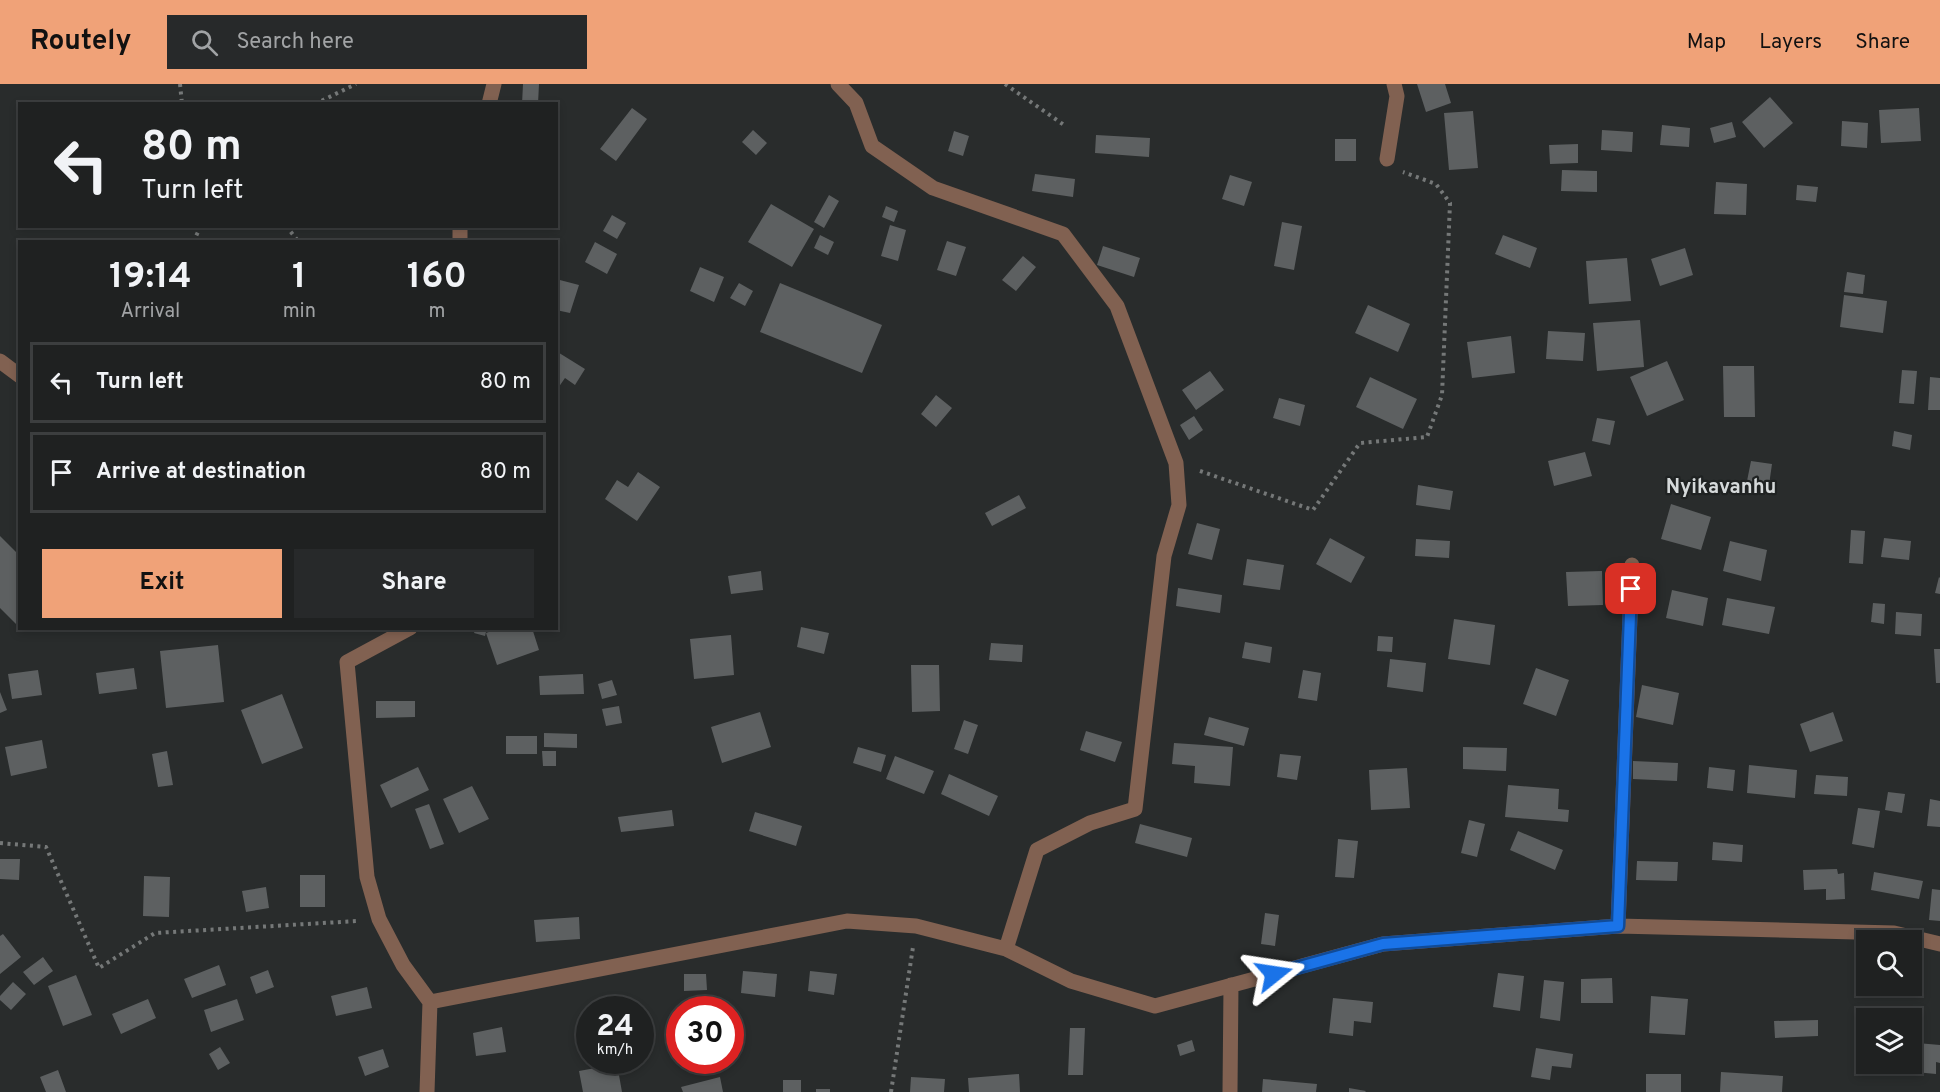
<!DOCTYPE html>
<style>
:root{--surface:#1f2121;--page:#27292a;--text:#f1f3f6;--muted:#a1a3a5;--line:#3c3e3f;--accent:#f0a278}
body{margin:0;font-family:Overpass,sans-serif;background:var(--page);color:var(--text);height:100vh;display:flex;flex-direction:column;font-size:22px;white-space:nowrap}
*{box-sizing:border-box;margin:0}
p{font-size:20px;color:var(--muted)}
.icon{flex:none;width:33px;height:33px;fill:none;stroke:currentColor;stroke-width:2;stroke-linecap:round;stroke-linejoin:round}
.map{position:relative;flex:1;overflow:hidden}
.side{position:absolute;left:18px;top:156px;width:540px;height:390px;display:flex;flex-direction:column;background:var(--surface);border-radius:0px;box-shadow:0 3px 9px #0003,0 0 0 2px var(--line)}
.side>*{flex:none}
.guide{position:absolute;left:18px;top:18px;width:540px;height:126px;border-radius:0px;box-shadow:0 3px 9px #0003,0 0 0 2px var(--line);background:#1f2121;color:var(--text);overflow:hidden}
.buttons{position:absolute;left:1856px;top:846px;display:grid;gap:12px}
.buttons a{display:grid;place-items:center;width:66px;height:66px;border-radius:0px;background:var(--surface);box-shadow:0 3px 9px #0003,0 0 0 2px var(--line);font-size:30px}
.speed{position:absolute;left:576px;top:912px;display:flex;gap:12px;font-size:30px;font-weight:700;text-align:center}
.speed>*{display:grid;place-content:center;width:78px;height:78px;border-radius:50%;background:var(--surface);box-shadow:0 3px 9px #0003,0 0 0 2px var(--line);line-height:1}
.speed small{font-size:15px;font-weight:400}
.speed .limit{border:9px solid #d22;background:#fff;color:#111}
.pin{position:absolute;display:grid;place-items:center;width:51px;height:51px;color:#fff;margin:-26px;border-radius:12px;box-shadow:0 3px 9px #0006}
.me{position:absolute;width:66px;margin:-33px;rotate:75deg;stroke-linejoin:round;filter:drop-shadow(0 0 4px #0008)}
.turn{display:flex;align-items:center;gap:21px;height:126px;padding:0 24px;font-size:27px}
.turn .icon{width:78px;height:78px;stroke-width:2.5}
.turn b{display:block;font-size:42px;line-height:51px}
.eta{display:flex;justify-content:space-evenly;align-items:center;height:102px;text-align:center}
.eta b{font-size:36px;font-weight:700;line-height:42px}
.cta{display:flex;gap:12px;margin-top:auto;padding:12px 24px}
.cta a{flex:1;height:69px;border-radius:0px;background:var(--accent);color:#111;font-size:24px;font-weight:700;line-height:69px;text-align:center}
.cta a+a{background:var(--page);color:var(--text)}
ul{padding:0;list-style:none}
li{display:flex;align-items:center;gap:18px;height:81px;margin:0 12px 9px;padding:0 12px;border:3px solid var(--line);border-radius:0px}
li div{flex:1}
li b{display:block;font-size:22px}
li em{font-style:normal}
header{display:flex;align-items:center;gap:36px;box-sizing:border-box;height:84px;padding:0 30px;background:var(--accent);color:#111}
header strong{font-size:28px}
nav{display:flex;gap:33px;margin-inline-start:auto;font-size:21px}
.search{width:420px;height:54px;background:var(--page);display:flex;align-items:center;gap:15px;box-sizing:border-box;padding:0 21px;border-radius:0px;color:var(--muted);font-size:22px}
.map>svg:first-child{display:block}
.building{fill:#5d6061}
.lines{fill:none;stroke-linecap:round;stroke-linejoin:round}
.path{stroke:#757878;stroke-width:4;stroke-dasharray:3 4.5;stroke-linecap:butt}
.minor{stroke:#816151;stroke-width:15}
.route-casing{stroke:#114b97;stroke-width:15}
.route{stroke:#1a73e8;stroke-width:10}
.labels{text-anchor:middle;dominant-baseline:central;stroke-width:4.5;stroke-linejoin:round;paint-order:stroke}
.neighbourhood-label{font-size:20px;font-weight:bold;fill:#d5d9da;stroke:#1f2222}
</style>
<header>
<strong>Routely</strong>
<div class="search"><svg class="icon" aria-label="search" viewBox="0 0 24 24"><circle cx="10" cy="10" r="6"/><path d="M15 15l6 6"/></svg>Search here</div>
<nav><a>Map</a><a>Layers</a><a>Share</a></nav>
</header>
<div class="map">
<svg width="1940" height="1008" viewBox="0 0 1940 1008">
<rect width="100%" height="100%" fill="#292c2c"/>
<path class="building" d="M523 0H539L538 20H522Z
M1417 0H1445L1451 19 1426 28Z
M1770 13 1793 39 1764 64 1742 38Z
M632 24 647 35 616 77 600 65Z
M1919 24 1921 57 1881 59 1879 26Z
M1473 27 1478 84 1449 86 1444 29Z
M1842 37 1868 39 1867 64 1841 62Z
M1732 38 1736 53 1714 59 1710 44Z
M1662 41 1690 44 1689 63 1660 61Z
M753 46 767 59 756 71 742 58Z
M1602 46 1633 48 1632 68 1601 66Z
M954 47 969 52 963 72 948 67Z
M1096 51 1150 54 1149 73 1095 69Z
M1335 55H1356V77H1335Z
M1578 60V79L1550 80 1549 61Z
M1562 86 1597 87V108L1561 107Z
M1035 90 1075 95 1073 113 1032 107Z
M1230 91 1252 98 1244 122 1222 115Z
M1716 98 1747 100 1746 131 1714 130Z
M1797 101 1818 103 1816 118 1796 116Z
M829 111 839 117 824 144 814 138Z
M771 120 814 145 792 183 748 158Z
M886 122 898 127 894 138 882 133Z
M612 131 626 139 617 155 603 147Z
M1282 138 1302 142 1294 186 1274 182Z
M890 141 906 146 898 177 881 172Z
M820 151 834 158 828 171 814 164Z
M1503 151 1537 164 1530 184 1495 170Z
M947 157 966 163 956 192 937 186Z
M595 158 617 170 607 190 585 178Z
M1103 162 1140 174 1134 193 1097 181Z
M1685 164 1693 191 1660 202 1651 175Z
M1023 172 1036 183 1016 207 1002 196Z
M1627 174 1631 217 1589 220 1586 177Z
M700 183 724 193 714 218 690 207Z
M1847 188 1865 191 1863 210 1844 208Z
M556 195 579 201 570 229 556 226Z
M739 199 753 207 745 222 730 214Z
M780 199 882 241 862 289 760 248Z
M1844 211 1887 217 1883 249 1840 243Z
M1368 221 1410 240 1398 268 1355 249Z
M1640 236 1644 283 1597 287 1593 239Z
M1548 247 1585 249 1583 277 1546 275Z
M1511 252 1515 289 1472 294 1467 258Z
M556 267 585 285 575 301 565 294 556 307Z
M1667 277 1684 316 1647 332 1630 293Z
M1723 282H1754L1755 333H1724Z
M1902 286 1917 287 1914 320 1899 319Z
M1210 287 1224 306 1196 326 1182 306Z
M1370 293 1417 315 1403 345 1356 323Z
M1930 293 1940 294V326H1928Z
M936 311 952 324 936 343 921 330Z
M1279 314 1305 321 1300 342 1273 334Z
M1194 332 1203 346 1189 356 1180 341Z
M1597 334 1615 337 1610 361 1592 357Z
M1894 347 1912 351 1910 366 1892 362Z
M1585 368 1592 392 1554 402 1548 377Z
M1751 377 1772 380 1769 401 1747 397Z
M638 388 660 403 637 437 605 415 617 396 628 403Z
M1418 401 1453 407 1450 426 1416 421Z
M1019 411 1026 424 992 442 985 429Z
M1671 420 1711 433 1701 466 1661 455Z
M1197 439 1220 445 1212 476 1188 470Z
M1851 446 1865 447 1863 480 1849 479Z
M0 452 20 472V544L0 524Z
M1330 454 1365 473 1351 499 1316 480Z
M1884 454 1911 457 1909 476 1881 473Z
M1416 455 1450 457 1449 474 1415 472Z
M1730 457 1767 466 1761 497 1723 487Z
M1247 475 1284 481 1280 506 1243 501Z
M761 487 763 506 731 510 728 492Z
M1602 487 1603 521 1568 522 1566 488Z
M1939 493 1940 494V510L1935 509Z
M1178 504 1222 511 1220 529 1176 522Z
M1672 506 1708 514 1703 542 1666 534Z
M1727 514 1775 523 1769 550 1722 541Z
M1873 519 1885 520 1884 540 1871 538Z
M1896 528 1922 530 1921 552 1895 550Z
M1454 535 1495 541 1490 581 1448 575Z
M801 543 829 549 824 570 797 563Z
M476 544H487L485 552 474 549Z
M500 544H532L539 566 497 581 486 549Z
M731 551 734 591 694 595 690 555Z
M1378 552 1393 553 1392 568 1377 567Z
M1245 558 1272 563 1270 579 1242 574Z
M991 559 1023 561 1022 578 989 576Z
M218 561 224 618 166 624 160 567Z
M1934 565H1940V599H1936Z
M1390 575 1426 579 1423 608 1387 603Z
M911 581H939L940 627 912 628Z
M134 584 137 605 99 610 96 589Z
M1536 584 1569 596 1556 632 1523 620Z
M38 586 42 611 12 615 8 590Z
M1303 586 1321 589 1317 617 1298 614Z
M583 590 584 610 540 611 539 592Z
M612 596 617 611 602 615 598 600Z
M1642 601 1679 609 1673 641 1636 633Z
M0 608 7 626 0 629Z
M282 610 303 664 262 680 241 626Z
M376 617H415V633L376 634Z
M619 622 622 639 606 642 602 625Z
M760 628 771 663 722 679 711 643Z
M1833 628 1843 657 1810 668 1800 640Z
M1209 633 1249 644 1244 662 1204 651Z
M964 636 978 641 968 670 954 665Z
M1086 647 1122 658 1115 678 1080 666Z
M544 649 577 650V664L544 663Z
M506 652H537V670H506Z
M42 656 47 684 11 692 5 663Z
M1174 659 1233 663 1230 702 1194 699 1195 682 1172 680Z
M858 663 886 671 881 688 853 679Z
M1463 663 1507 664 1506 687 1463 685Z
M167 667 173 701 158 703 152 670Z
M542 667H556V682H543Z
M1280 670 1301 672 1297 696 1277 693Z
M895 672 934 687 924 710 886 695Z
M1633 677 1678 679 1677 697 1633 695Z
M1749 681 1797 686 1795 714 1747 709Z
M418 683 429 706 391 724 380 701Z
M1709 683 1735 686 1733 707 1707 704Z
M1407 684 1410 724 1371 726 1369 686Z
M949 690 998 712 989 732 941 710Z
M1816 691 1848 693 1847 712 1814 710Z
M1508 701 1559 705 1558 725 1569 726 1568 738 1505 733Z
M472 702 489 735 459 749 443 715Z
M1888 708 1905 710 1902 729 1885 726Z
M1930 715 1940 717V743L1927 742Z
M429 720 444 760 430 765 415 725Z
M1858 724 1880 727 1874 764 1852 760Z
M672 726 674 742 621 748 618 733Z
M755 728 802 742 796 762 749 747Z
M1469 736 1485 740 1477 773 1461 769Z
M1140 740 1192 754 1187 773 1135 759Z
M1518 747 1563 766 1555 786 1510 766Z
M1338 755 1358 757 1354 794 1335 793Z
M1713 758 1743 761 1742 778 1712 776Z
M0 775H20L19 796 0 795Z
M1637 777 1678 778 1677 797 1636 796Z
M1837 785 1838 790 1844 789 1845 815 1826 816V805L1804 806 1803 786Z
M1874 788 1923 797 1919 815 1871 806Z
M300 791H325V823H300Z
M144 792 170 793 169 833 143 832Z
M266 803 269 824 246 828 242 807Z
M1932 805 1940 806V837L1929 836Z
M1265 829 1279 831 1275 862 1261 860Z
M579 833 580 855 536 858 534 836Z
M3 850 21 873 0 890V852Z
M43 873 53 887 34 901 23 888Z
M219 881 226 901 192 914 184 895Z
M268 886 274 903 256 910 250 893Z
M743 887 777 890 775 913 741 909Z
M810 887 837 890 834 911 808 907Z
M1498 889 1524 892 1520 927 1493 923Z
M684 890H706L707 906 684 907Z
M76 891 92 931 63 942 48 902Z
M1612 894 1613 919H1581V895Z
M1544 896 1564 898 1560 937 1540 934Z
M13 898 26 910 11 926 0 916V912Z
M367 903 372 924 336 932 331 912Z
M1651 912 1688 915 1685 951 1649 949Z
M1333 914 1373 918 1371 939 1354 937 1353 952 1329 949Z
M148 915 156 934 121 950 112 930Z
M237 915 244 936 211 948 204 926Z
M1818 936V952L1775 954 1774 937Z
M502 943 506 968 476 972 473 949Z
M1070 944H1085L1083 991H1068Z
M1192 956 1195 967 1180 972 1177 961Z
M1917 959 1940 961V979L1936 978V990L1915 988Z
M220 963 230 979 218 986 209 970Z
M1536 964 1573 970 1571 984 1552 982 1550 996 1531 993Z
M383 965 389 983 365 992 358 973Z
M617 980 622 1008H583L579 987Z
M58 986 66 1008H46L40 993Z
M1721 988 1783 992 1782 1008H1720Z
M1019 990 1020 1008H969L968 994Z
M1646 990H1681V1008H1646Z
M720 993 723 1008H683L681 1003Z
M911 993 945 995 944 1008H910Z
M1263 995 1317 1000 1316 1008H1262Z
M783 996H801V1008H783Z
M1349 1004 1366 1007 1365 1008H1349Z
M816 1005H830V1008H816Z"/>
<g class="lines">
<path class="path" d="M180 0 182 20
M1005 0 1064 41
M315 20 356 0
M286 142 299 158
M193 158 201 142
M1200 387 1313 426 1360 359 1427 353 1442 311 1450 119 1436 100 1403 88
M0 759 46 763 99 884 155 849 357 837
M891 1008 913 863"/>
<path class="minor" d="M838 0 856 19 872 62 933 104 1063 150 1117 222 1176 379 1179 421 1164 472 1135 725 1090 739 1037 766 1006 865
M489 20 494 0
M1387 75 1397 12 1394 0
M460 158V142
M0 277 20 292
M410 544 347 578 367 793 379 835 403 881 430 918 847 837 916 842 1006 865 1071 897 1155 922 1383 860 1618 842 1894 849 1940 860
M1618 842 1632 481
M427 1008 430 918
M1230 1008 1231 901"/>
</g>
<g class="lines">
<g class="route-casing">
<path id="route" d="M1274 890 1383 860 1618 842 1631 505"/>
</g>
<use href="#route" class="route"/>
</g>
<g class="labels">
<g class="neighbourhood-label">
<text x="1721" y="404">Nyikavanhu</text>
</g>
</g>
</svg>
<div class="buttons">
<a><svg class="icon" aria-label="search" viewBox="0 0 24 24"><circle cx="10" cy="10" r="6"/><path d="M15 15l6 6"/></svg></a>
<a><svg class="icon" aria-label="layers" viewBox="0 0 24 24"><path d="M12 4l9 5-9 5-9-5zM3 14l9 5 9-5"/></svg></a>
</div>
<div class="speed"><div>24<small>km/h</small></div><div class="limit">30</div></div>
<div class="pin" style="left:1631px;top:505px;background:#d93025"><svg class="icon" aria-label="arrive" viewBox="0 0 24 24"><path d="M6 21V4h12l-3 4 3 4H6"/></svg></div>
<svg class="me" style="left:1274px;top:890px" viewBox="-20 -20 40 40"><path d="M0-17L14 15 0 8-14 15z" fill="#1a73e8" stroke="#fff" stroke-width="4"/></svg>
<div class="guide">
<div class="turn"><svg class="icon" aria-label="left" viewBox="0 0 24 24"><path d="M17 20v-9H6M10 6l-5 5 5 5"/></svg><div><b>80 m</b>Turn left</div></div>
</div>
<section class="side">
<div class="eta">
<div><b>19:14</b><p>Arrival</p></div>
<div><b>1</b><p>min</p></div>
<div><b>160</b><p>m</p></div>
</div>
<ul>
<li><svg class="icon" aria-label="left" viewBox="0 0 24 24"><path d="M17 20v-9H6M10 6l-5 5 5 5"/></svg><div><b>Turn left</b></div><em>80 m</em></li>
<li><svg class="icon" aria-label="arrive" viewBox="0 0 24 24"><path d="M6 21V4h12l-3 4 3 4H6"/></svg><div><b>Arrive at destination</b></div><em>80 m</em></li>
</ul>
<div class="cta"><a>Exit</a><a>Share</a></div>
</section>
</div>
